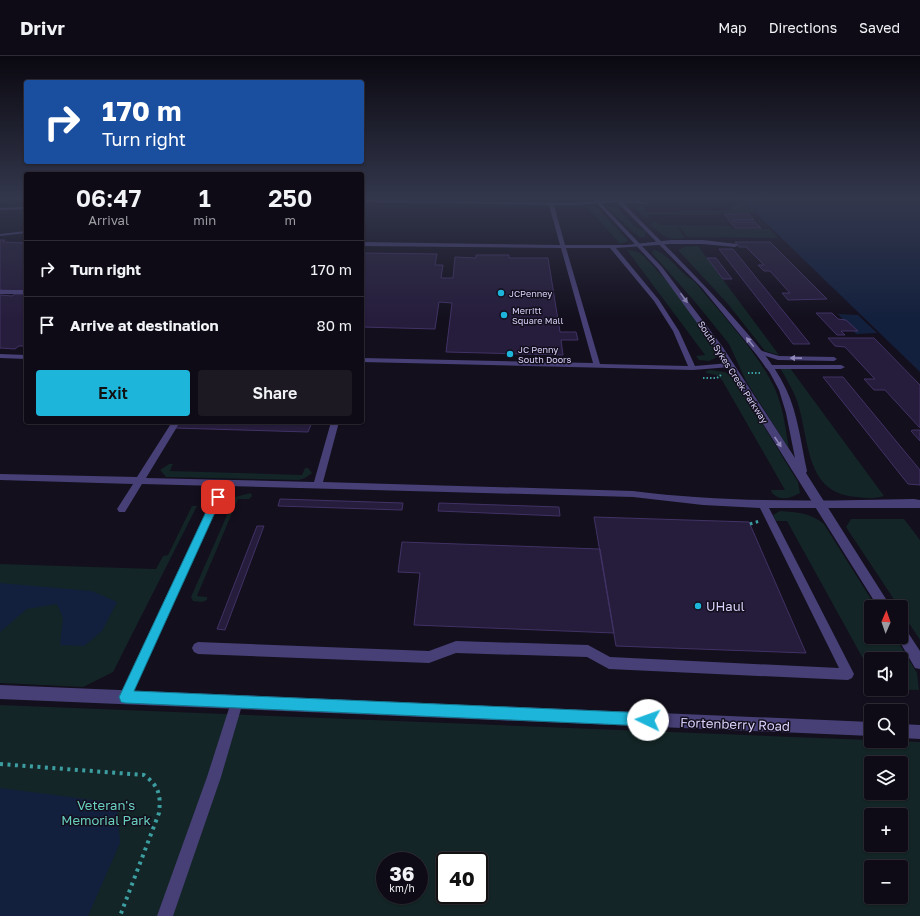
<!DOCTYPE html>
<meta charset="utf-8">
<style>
:root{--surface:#0e0b16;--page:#1c1923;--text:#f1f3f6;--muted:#9b9ba1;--line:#2e2b35;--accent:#1db5d9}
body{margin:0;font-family:"Golos Text",sans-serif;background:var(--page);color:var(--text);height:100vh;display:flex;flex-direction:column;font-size:15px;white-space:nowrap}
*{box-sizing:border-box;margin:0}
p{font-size:13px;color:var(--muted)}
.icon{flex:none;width:22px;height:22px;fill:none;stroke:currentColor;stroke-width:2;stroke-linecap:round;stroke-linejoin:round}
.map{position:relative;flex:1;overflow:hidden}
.details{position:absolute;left:24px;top:116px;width:340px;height:252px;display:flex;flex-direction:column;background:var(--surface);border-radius:4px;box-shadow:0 1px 3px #0004,0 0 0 1px var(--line)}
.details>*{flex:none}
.banner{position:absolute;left:24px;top:24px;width:340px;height:84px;border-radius:4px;box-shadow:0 1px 3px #0004,0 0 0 1px var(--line);background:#1a4fa0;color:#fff;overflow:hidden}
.needle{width:26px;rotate:2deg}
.buttons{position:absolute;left:864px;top:544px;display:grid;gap:8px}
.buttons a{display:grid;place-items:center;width:44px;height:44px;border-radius:4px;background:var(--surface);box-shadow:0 1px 3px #0004,0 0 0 1px var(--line);font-size:20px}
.speed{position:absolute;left:376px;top:796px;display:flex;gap:8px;font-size:20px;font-weight:700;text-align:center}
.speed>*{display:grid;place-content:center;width:52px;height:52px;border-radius:50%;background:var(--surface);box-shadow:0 1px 3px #0004,0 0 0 1px var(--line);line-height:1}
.speed small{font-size:10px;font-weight:400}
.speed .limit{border:2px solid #111;border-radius:6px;background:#fff;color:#111}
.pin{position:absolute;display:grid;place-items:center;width:34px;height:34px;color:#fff;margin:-17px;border-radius:8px;box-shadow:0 2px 6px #0006}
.me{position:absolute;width:44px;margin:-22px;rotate:273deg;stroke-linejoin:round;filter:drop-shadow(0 0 3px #0008)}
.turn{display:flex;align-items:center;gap:14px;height:84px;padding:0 12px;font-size:18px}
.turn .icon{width:52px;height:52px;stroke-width:2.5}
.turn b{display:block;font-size:28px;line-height:34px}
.eta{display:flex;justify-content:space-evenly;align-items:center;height:68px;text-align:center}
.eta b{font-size:24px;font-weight:600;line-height:28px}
.primary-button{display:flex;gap:8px;margin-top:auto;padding:8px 12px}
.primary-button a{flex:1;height:46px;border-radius:4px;background:var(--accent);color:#111;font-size:16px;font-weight:600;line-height:46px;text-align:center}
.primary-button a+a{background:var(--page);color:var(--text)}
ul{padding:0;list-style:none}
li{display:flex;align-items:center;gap:12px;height:56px;padding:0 12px;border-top:1px solid var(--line)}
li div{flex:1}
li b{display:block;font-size:15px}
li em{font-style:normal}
header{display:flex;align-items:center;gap:24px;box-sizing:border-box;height:56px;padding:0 20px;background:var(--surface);border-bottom:1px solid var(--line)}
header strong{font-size:19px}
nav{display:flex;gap:22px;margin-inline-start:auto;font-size:14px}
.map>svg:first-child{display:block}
.green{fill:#132526;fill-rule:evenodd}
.water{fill:#13203d}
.building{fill:#261d3c;stroke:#413265}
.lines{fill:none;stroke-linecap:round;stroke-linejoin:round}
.path-far2{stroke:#3d9ea1;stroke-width:2;stroke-dasharray:1.5 2;stroke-linecap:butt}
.path-far1{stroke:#3d9ea1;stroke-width:3;stroke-dasharray:2.5 3.5;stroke-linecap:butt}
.path{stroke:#3d9ea1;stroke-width:4;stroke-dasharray:3 4.5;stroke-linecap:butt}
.service{fill:#474076;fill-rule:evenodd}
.tertiary{fill:#474076;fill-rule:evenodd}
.oneway{fill:#9088b8}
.route{fill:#1db5d9;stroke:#13768d}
.poi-dot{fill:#1db5d9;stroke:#130f1d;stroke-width:1.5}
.labels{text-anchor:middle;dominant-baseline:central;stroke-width:3;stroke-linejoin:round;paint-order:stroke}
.far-poi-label{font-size:9px;fill:#d9d1f9;stroke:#130f1d;text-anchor:start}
.far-street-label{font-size:9px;fill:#d9d1f9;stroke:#130f1d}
.near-poi-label{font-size:13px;fill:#d9d1f9;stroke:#130f1d;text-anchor:start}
.near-street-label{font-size:13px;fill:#d9d1f9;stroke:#130f1d}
.near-park-label{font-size:13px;fill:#68cebe;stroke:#130f1d}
</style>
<header>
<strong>Drivr</strong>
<nav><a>Map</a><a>Directions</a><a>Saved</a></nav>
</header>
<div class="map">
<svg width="920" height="860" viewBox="0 0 920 860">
<rect width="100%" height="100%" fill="#130f1d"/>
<path class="green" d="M733 143H741L756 157H719L721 159H648L650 162H645L634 151 643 150 647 156H679V154L727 155 738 148Z
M580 149 598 152 628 185 620 188 588 152Z
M608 150 618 152 634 170 646 176 645 181H639L607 152Z
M655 166 660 169 731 170 732 173H769L778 182 687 181 681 172 678 171 685 182C667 185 663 180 650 168Z
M698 190 779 299 765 295 728 248 678 194 684 191Z
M627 194C632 194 637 195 641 198 657 210 715 283 717 301L709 305 699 304 696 300 705 299Z
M653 194C667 195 680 218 694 225 718 254 754 292 771 325 783 346 785 370 789 393L746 325 729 288 696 247 652 197Z
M780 312H790L884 440C874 443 866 442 857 441 804 438 810 383 797 345 793 334 786 322 780 312Z
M711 314 725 316 735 323 798 426 800 437C791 442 781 446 772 437L771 434H785L722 324 716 319 706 317V315Z
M169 408H173L170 415 302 419 305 412H308L312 417 305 422 299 424 166 421 160 414Z
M251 437 252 440 249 443H238L197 540 207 541V544L202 546 193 545 191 541 235 441Z
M192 450H197L113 616 83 631 0 627V508L156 513 163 500 168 499Z
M780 455C798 456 810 457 824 468L876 551H871V581H895L917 617 919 634 880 633H901V603H871V617L787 465H776L773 459Z
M851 463H904L920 484V584L901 555V551H899L846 471Z
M0 649 920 686V860H0ZM871 707H901V737H871ZM871 759H901V789H871ZM385 805H419V839H385ZM445 805H479V839H445ZM871 811H901V841H871Z"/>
<path class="water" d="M741 143H920V316Z
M838 258 858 259 877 277 856 278Z
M0 527 92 535 117 546 102 575 84 590 60 589 63 562 57 548 27 553 0 576Z
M0 732 117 747 120 787 88 860H0Z"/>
<path class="building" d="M724 158H749L754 164H733L734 166H755L761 172H735Z
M0 184H5L3 186 26 187V235L0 234Z
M735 186H770L827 243 788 244 782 237H790L770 215H764L758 209H764L746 191H739Z
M719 193H733L810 288H793Z
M362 197 437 198 435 209H443L441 222H453L455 201 476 202V199H509V202H548L560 276H576L578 284H561L563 299 446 296 452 247 439 246 435 273 362 271Z
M707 202H716L732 223H723Z
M15 238H26V290H19L15 293 0 292V239L12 240Z
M816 257H832L838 263 846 264 858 275H841L845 279H837Z
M828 282H874L920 329V372L885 334H874L864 323H875L845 291 835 290Z
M823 321H843L920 414V429L908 428Z
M178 366H312L308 376 174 372Z
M913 374H920V385L911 375Z
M280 443 403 447 402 454 278 450Z
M439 447 559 451 560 460 438 455Z
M594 461 749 466 806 597 616 590Z
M257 470H264L225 574 217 573Z
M402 486 600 493 614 577 414 569 420 517 398 516Z"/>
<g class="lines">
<path class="path-far2" d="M748 317H761
M703 322H717L721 319"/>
<path class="path-far1" d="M750 468 760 465"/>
<path class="path" d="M0 708 144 719C159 730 161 739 159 757L120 860"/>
<path class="service" d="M362 144 575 147 618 144 648 146 646 148 617 146 575 149H554L565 189H626L671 184H703L737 188 738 189 735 191 703 188H671L616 192 659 244 679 275 695 310 730 307 734 309 730 311 693 314 362 306V302L593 307 561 192 362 190V186L560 189 549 149 362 146ZM566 192H610L654 245 673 275 688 310 600 308Z
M26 151V153L0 154V152Z
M26 175V177L0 180V178Z
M0 234H26V238H0Z
M759 294 779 300 834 301 837 303 834 305 778 304 757 297 756 296Z
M0 298 26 299V303L0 302Z
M766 309H841L845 311 841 313H769L765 311Z
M172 366H180L146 422 314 426 331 366H339L323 426 633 435C727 447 819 445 914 443L920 444V452H769L852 614 854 618 852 622 848 624 609 613 587 601 456 597 429 607 198 598 194 596 192 592 194 588 198 586 429 595 456 585 588 589 610 601 839 612 760 452 703 449 633 441 227 430 129 645 125 647 121 645 119 641 121 637 218 430 142 428 125 456H119L117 453 133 428 0 424V418L137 421Z
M237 640 241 642 243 646 221 721 173 860H157L207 721 231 646 233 642Z"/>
<path class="tertiary" d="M593 143H597L662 211 722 290 795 402 786 357 779 334 770 317 756 298 702 232 614 143H619C660 184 702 225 740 269 757 289 775 309 786 333 798 358 801 388 807 415L806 417 891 551H878L716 293 658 213Z
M901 570 905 572 920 595V613L915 612 897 581H901Z
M0 629 871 666V680L0 643Z
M901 668 920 669V683L901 682Z"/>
</g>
<defs><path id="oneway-solid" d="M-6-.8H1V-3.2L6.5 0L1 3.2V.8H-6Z"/></defs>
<g class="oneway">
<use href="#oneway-solid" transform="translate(684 242) rotate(54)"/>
<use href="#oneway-solid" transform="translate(750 286) rotate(-129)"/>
<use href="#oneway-solid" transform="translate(796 302) rotate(-179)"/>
<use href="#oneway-solid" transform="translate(778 386) rotate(56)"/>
</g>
<linearGradient id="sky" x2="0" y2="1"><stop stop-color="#0a0810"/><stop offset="0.54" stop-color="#33374c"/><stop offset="1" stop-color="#33374c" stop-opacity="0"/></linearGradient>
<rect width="920" height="263" fill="url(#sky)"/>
<path class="route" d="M218 438 222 441 134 635 648 657 652 659 654 664 652 668 648 670 125 647 121 646 119 641 121 637 213 441Z"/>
<g class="poi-dot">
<circle cx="501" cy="237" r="4"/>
<circle cx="504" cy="259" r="4"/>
<circle cx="510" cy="298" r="4"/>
<circle cx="698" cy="550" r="4"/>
</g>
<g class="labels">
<g class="far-poi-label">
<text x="509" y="237">JCPenney</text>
<text x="512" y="254">Merritt<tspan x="512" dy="10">Square Mall</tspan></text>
<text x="518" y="293">JC Penny<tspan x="518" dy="10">South Doors</tspan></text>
</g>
<g class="far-street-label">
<text transform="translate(733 316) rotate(57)">South Sykes Creek Parkway</text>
</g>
<g class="near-poi-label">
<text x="706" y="550">UHaul</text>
</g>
<g class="near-street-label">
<text transform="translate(735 668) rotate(2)">Fortenberry Road</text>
</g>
<g class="near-park-label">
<text x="106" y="749">Veteran's<tspan x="106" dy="15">Memorial Park</tspan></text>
</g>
</g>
</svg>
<div class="buttons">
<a><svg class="needle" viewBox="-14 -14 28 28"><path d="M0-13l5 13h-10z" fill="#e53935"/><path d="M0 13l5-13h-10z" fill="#9b9ba1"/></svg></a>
<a><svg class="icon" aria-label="sound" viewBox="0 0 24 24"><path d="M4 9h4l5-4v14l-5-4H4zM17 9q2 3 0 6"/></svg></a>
<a><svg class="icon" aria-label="search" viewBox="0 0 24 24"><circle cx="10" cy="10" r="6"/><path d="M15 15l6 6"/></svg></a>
<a><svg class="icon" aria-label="layers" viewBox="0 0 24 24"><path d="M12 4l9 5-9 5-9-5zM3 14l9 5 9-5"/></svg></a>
<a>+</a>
<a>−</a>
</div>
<div class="speed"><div>36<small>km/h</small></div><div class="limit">40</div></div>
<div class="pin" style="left:218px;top:441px;background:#d93025"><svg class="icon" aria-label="arrive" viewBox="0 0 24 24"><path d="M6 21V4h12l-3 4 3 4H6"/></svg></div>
<svg class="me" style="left:648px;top:664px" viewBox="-20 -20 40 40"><circle r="19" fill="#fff"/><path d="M0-13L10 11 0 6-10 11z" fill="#1db5d9"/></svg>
<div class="banner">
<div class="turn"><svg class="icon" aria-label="right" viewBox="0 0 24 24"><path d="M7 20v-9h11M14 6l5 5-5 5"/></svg><div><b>170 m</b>Turn right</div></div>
</div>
<section class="details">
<div class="eta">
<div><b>06:47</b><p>Arrival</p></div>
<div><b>1</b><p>min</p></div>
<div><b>250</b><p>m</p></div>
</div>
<ul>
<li><svg class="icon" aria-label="right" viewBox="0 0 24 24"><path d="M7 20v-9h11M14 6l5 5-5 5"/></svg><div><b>Turn right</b></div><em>170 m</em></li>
<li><svg class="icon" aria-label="arrive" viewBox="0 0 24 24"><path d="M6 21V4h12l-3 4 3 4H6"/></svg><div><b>Arrive at destination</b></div><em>80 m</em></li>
</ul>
<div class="primary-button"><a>Exit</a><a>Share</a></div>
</section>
</div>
